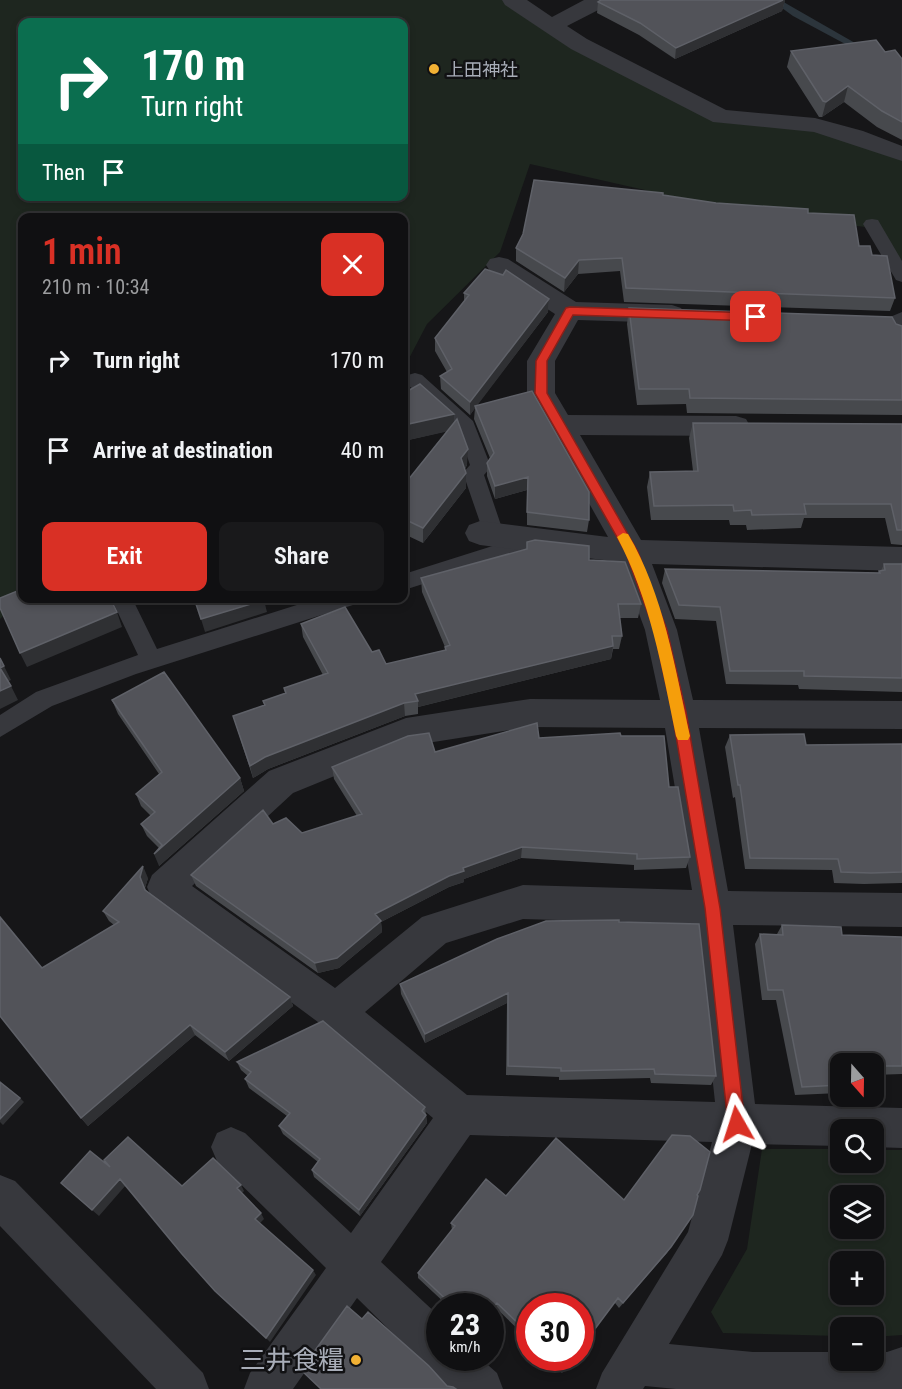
<!DOCTYPE html>
<meta charset="utf-8">
<style>
:root{--surface:#101012;--page:#19191b;--text:#f1f3f6;--muted:#9c9d9f;--line:#303032;--accent:#d93025}
body{margin:0;font-family:"Roboto Condensed","Noto Sans JP",sans-serif;background:var(--page);color:var(--text);height:100vh;display:flex;flex-direction:column;font-size:22px;white-space:nowrap}
*{box-sizing:border-box;margin:0}
p{font-size:20px;color:var(--muted)}
.icon{flex:none;width:33px;height:33px;fill:none;stroke:currentColor;stroke-width:2;stroke-linecap:round;stroke-linejoin:round}
.map{position:relative;flex:1;overflow:hidden}
.side{position:absolute;left:18px;top:213px;width:390px;height:390px;display:flex;flex-direction:column;background:var(--surface);border-radius:12px;box-shadow:0 3px 9px #0003,0 0 0 2px var(--line)}
.side>*{flex:none}
.top-card{position:absolute;left:18px;top:18px;width:390px;height:183px;border-radius:12px;box-shadow:0 3px 9px #0003,0 0 0 2px var(--line);background:#0b6e4f;color:#fff;overflow:hidden}
.needle{width:39px;rotate:160deg}
.tools{position:absolute;left:830px;top:1053px;display:grid;gap:12px}
.tools a{display:grid;place-items:center;width:54px;height:54px;border-radius:12px;background:var(--surface);box-shadow:0 3px 9px #0003,0 0 0 2px var(--line);font-size:30px}
.speed{position:absolute;left:426px;top:1293px;display:flex;gap:12px;font-size:30px;font-weight:700;text-align:center}
.speed>*{display:grid;place-content:center;width:78px;height:78px;border-radius:50%;background:var(--surface);box-shadow:0 3px 9px #0003,0 0 0 2px var(--line);line-height:1}
.speed small{font-size:15px;font-weight:400}
.speed .limit{border:9px solid #d22;background:#fff;color:#111}
.pin{position:absolute;display:grid;place-items:center;width:51px;height:51px;color:#fff;margin:-26px;border-radius:12px;box-shadow:0 3px 9px #0006}
.me{position:absolute;width:66px;margin:-33px;rotate:354deg;stroke-linejoin:round;filter:drop-shadow(0 0 4px #0008)}
.turn{display:flex;align-items:center;gap:21px;height:126px;padding:0 24px;font-size:27px}
.turn .icon{width:78px;height:78px;stroke-width:2.5}
.turn b{display:block;font-size:42px;line-height:51px}
.then{display:flex;align-items:center;height:57px;padding:0 24px;background:#0003;gap:12px;font-size:22px}
.round{display:grid;place-items:center;flex:none;width:63px;height:63px;border-radius:12px;background:var(--page)}
.overview{display:flex;align-items:center;justify-content:space-between;height:102px;padding:0 24px}
h1{font-size:36px;font-weight:600;line-height:45px;color:var(--accent)}
.cta{display:flex;gap:12px;margin-top:auto;padding:12px 24px}
.cta a{flex:1;height:69px;border-radius:12px;background:var(--accent);color:#fff;font-size:24px;font-weight:600;line-height:69px;text-align:center}
.cta a+a{background:var(--page);color:var(--text)}
ul{padding:0;list-style:none}
li{display:flex;align-items:center;gap:18px;height:90px;padding:0 24px}
li div{flex:1}
li b{display:block;font-size:22px}
li em{font-style:normal}
.map>svg:first-child{display:block}
.green{fill:#1e261f;fill-rule:evenodd}
.lines{fill:none;stroke-linecap:round;stroke-linejoin:round}
.stream{fill:#2c353c;fill-rule:evenodd}
.service{fill:#37383d;fill-rule:evenodd}
.minor{fill:#37383d;fill-rule:evenodd}
.tertiary{fill:#37383d;fill-rule:evenodd}
.wall{fill:#47494d}
.shaded-wall{fill:#2f3033}
.building{fill:#525359;stroke:#5f6168;stroke-width:1.5}
.route{fill:#d93025;stroke:#8d1f18;stroke-width:1.5}
.slow{fill:#f59e0b}
.poi-dot{fill:#f2b134;stroke:#111113;stroke-width:2}
.labels{text-anchor:middle;dominant-baseline:central;stroke-width:5;stroke-linejoin:round;paint-order:stroke}
.far-poi-label{font-size:18px;fill:#a8adb8;stroke:#111113;text-anchor:start}
.near-poi-label{font-size:26px;fill:#a8adb8;stroke:#111113;text-anchor:end}
</style>
<div class="map">
<svg width="902" height="1389" viewBox="0 0 902 1389">
<rect width="100%" height="100%" fill="#161618"/>
<path class="green" d="M0 0H508L718 122 817 131 902 159V263L882 229 742 212 530 164 500 252 427 324 404 368V218H22V597L0 619ZM22 22H404V196H22Z
M762 1149H840V1162H873V1150H902V1335L873 1337V1328H840V1336L723 1333 711 1312 747 1249ZM840 1196H873V1228H840ZM840 1262H873V1294H840Z"/>
<g class="lines">
<path class="stream" d="M771 0H780L869 51 862 53 793 16Z"/>
<path class="service" d="M872 219 878 220 902 261V282L896 280 863 224 866 220Z
M902 312V326L890 325 887 321 890 317Z
M415 373 422 375 473 421 491 467 484 475 504 534 501 540 494 542 487 540 484 534 463 473 470 465 458 430 408 385 406 380 408 375Z
M542 534 549 536 552 542 549 548 502 559 404 590V574L502 543Z
M111 598H132L157 649 319 598H358L356 604 136 674 52 706 0 737V715L36 692 138 655Z"/>
<path class="minor" d="M502 0H527L552 17 584 0H611L608 5 567 26 587 39 726 110 815 118 863 131 902 146V161L814 132 713 122 571 49 505 5Z
M499 257 508 259 576 302 672 305 681 308 685 314 681 320 672 323 578 320 555 361V393L568 415 736 416 746 419 750 426 746 433 736 436 580 435 641 540 902 547V571L652 564 677 630 693 700 902 701V729L699 728 728 891 902 893V927L733 925 755 1104 902 1108V1148L873 1147V1130H840V1146L752 1144 728 1240 722 1255 669 1344 753 1352H840V1360H873V1352H887L902 1347V1389H676L645 1386 643 1389H596L602 1373 688 1232 712 1142 470 1135 381 1262 440 1317V1358H480L497 1373 503 1389H449L433 1374 430 1366 424 1364 357 1298 293 1389H244L250 1373 326 1268 217 1161 211 1147 217 1133 231 1127 245 1133 351 1233 433 1118 322 1025 152 899 147 887 152 875 269 771 406 718 530 699 660 700 645 630 620 562 480 545 469 541 465 533 469 525 480 521 608 537 527 393V361L555 314 490 271 486 265 490 259ZM530 727 665 728 692 890 523 885 422 917 335 988 192 886 293 793 408 746ZM523 919 696 924 715 1102 467 1095 365 1012 446 943Z"/>
<path class="tertiary" d="M0 1175 15 1181 203 1373 209 1389H156L0 1226Z"/>
</g>
<path class="wall" d="M601 0H785L782 11 675 59 639 35 597 13 598 2Z
M791 51 885 52 902 59V140L877 127 844 102 822 117H819L787 67Z
M663 195 716 203 808 213 859 246 872 255 895 298 890 311 624 302 620 271 578 274 564 292 516 261V248Z
M464 293 549 299 548 312 476 406 589 520 587 532 527 525V490L495 499 487 476V463L490 458 474 419 475 408 470 415 441 389 440 376 447 372 435 351V338L464 302Z
M629 308 896 324 902 326V415L687 413 686 404 637 405 627 324Z
M404 393 454 422 467 465 465 469 466 473V488L423 543 404 534V485L447 431 404 441Z
M693 423 902 424V545L891 544 885 518H804L801 528 747 530 746 525H730L729 520H651L647 487 650 472 693 471 689 438Z
M589 560 641 604 638 618H620L622 636 619 649H613L611 659 418 707V714L405 716 268 769 253 778 233 716 264 705 263 701 285 694 284 688 323 675 303 637 301 624 372 652 386 664 445 650V647L422 592 421 578Z
M902 562V692L799 689 798 685 726 684 716 621 675 619 662 583 665 569 878 573 879 571H881L884 564H901Z
M112 700 240 778 244 791 159 866V848L147 836 141 824 151 816 141 806 136 794 159 774 118 714Z
M730 735 806 745 902 744V883L864 884 834 883 832 870 745 869 735 797 733 798 725 747Z
M621 736 669 787 690 857 686 868 634 870V865L521 858 464 879V882L449 887 381 922 382 932 339 968 318 973 196 886 191 875 273 824 302 833 357 816 334 779 332 767 539 738Z
M148 878 145 888 146 890 290 997 293 1006 229 1061 195 1035 88 1126 81 1118 42 968 114 925 109 921 103 911Z
M619 922 716 1076 711 1085 651 1083 650 1078 559 1080V1077L506 1075 507 1003 425 1043 401 994 400 984Z
M782 925 842 935 902 937V1074L873 1075V1064H840V1093L795 1095 776 1000H762L755 944 760 934H777Z
M237 1062 425 1107 427 1123 360 1216 314 1177 312 1170 318 1162 283 1134 279 1126 287 1116 249 1088 245 1079 248 1076 241 1070Z
M697 1195 667 1253 619 1308 615 1303 530 1306V1341L496 1308 490 1306H448L418 1278V1273L452 1230 451 1223 506 1196 624 1200Z
M546 1358H574L562 1373Z"/>
<path class="shaded-wall" d="M783 0H785L782 11 675 59 676 48Z
M848 86 844 102 822 117 826 102Z
M579 260 578 274 564 292 565 278Z
M549 299 548 312 470 415V402Z
M454 414V430L404 441V425Z
M468 449 467 465 461 474V458Z
M466 473V488L423 543V528Z
M528 477 527 490 495 499V486Z
M264 600 267 612 205 632 201 619Z
M117 612 122 627 27 667 20 653Z
M613 646 611 659 418 707V701L415 694Z
M4 666 11 680 7 682 0 668Z
M11 686 18 700 0 709V691Z
M404 703 405 716 268 769 253 778 250 766 265 757Z
M240 778 244 791 159 866 154 854Z
M522 847 521 858 464 879V882L449 887 381 922 382 932 339 968 318 973 315 963 375 914 463 868Z
M143 866 148 878 145 888 140 877Z
M508 993 507 1003 425 1043V1034Z
M290 997 293 1006 229 1061 225 1052Z
M190 1025 195 1035 88 1126 81 1118Z
M20 1098 24 1102 3 1125 0 1122V1119Z
M426 1115 427 1123 360 1216 359 1210Z
M120 1179 126 1185 99 1216 92 1210Z
M241 1185 244 1191 241 1194 237 1188Z
M261 1213 264 1219 258 1225 255 1219Z
M313 1270 316 1275 270 1342 266 1338Z
M497 1303 496 1308 490 1315V1311Z"/>
<path class="building" d="M601 0H783L676 48 640 23 598 2Z
M876 40 885 52 895 50 902 59V122L882 111 848 86 826 102 823 101 791 51Z
M534 180 663 193V195L716 203 808 209V213L854 215 859 246H870L872 255 887 256 895 298 626 288 622 258 579 260 565 278 516 248 523 234Z
M485 269 503 275 506 270 549 299 470 402 440 376 452 369 435 338 469 295 464 293Z
M629 308 892 317 896 324 902 326V400L690 398 689 389H639Z
M420 384 454 414 404 425V393Z
M532 391 589 492V520L527 512 528 477 495 486 487 463 494 453 475 406Z
M457 419 468 449 461 458 466 473 423 528 404 519V485Z
M693 423 902 424V530H897L891 504H804L806 514 752 515 751 510 734 511 733 505 654 506 650 472 698 471Z
M535 540 589 546V560L625 562 641 604H618L622 636H612L613 646 415 694 418 701 404 703 265 757 250 766 233 716 265 705 263 701 286 693 284 688 328 673 301 624 345 607 372 652 379 650 386 664 446 650 445 647 450 645 421 578 527 549V542Z
M884 564H902V678L804 676V671H730L720 607 679 605 665 569 880 573 879 571 885 570Z
M22 589V598H110L117 612 20 653 0 608V598Z
M194 598H263L264 600 201 619Z
M0 658 4 666 0 668 11 686 0 691Z
M164 672 240 778 154 854 162 845 141 824 155 812 136 794 162 772 112 700Z
M537 723 539 738 620 733 621 736H664L669 787H678L690 857 637 859V854L522 847 463 868 464 871 449 876 375 914 381 921 337 958 315 963 191 875 263 810 273 824 286 818 302 833 362 814 332 767 408 736 429 733 435 752Z
M804 734 806 745 902 744V872L871 873 841 872 838 859 750 858 740 785H738L730 735Z
M143 866 140 877 145 890 290 997 225 1052 190 1025 81 1118 0 1016V917L42 968 119 922 103 911Z
M619 920V922L699 924 716 1076 655 1074 654 1069 561 1071V1068L508 1066V993L425 1034 400 984 497 939 546 921Z
M782 925 841 927 842 935 902 937V1066H873V1064H840V1085L802 1087 783 990H768L760 934 783 935Z
M323 1021 425 1107 422 1111 426 1115 359 1210 312 1170 320 1159 279 1126 290 1113 245 1079 251 1072 237 1062Z
M0 1082 20 1098 0 1119Z
M672 1135 690 1136 710 1152 700 1190 697 1195 698 1196 693 1215 671 1247 623 1303 618 1298 580 1349V1306H530V1335L497 1303 490 1311V1306H453L418 1273 455 1226 451 1223 486 1179 506 1196 556 1138 624 1200Z
M128 1137 182 1186 213 1158 241 1185 237 1188 261 1213 255 1219 313 1270 266 1338 215 1291 182 1254 120 1179 92 1210 61 1183 90 1151 110 1167 104 1160Z
M347 1306 362 1319 368 1312 429 1366 447 1386 453 1387 456 1389H321L301 1370Z
M552 1358H574L565 1370Z"/>
<path class="route" d="M570 307 756 313 762 317 756 321 573 315 547 361V393L638 552 667 630 686 712 720 908 745 1124 743 1130 737 1132 731 1130 728 1124 705 908 672 712 654 630 626 553 535 393 536 361 566 308Z"/>
<path class="slow" d="M623 533 628 534C664 595 675 668 690 736L688 740H678L676 736C662 668 650 599 617 537Z"/>
<g class="poi-dot">
<circle cx="434" cy="69" r="6"/>
<circle cx="356" cy="1360" r="6"/>
</g>
<g class="labels">
<g class="far-poi-label">
<text x="446" y="69">上田神社</text>
</g>
<g class="near-poi-label">
<text x="344" y="1360">三井食糧</text>
</g>
</g>
</svg>
<div class="tools">
<a><svg class="needle" viewBox="-14 -14 28 28"><path d="M0-13l5 13h-10z" fill="#e53935"/><path d="M0 13l5-13h-10z" fill="#9c9d9f"/></svg></a>
<a><svg class="icon" aria-label="search" viewBox="0 0 24 24"><circle cx="10" cy="10" r="6"/><path d="M15 15l6 6"/></svg></a>
<a><svg class="icon" aria-label="layers" viewBox="0 0 24 24"><path d="M12 4l9 5-9 5-9-5zM3 14l9 5 9-5"/></svg></a>
<a>+</a>
<a>−</a>
</div>
<div class="speed"><div>23<small>km/h</small></div><div class="limit">30</div></div>
<div class="pin" style="left:756px;top:317px;background:#d93025"><svg class="icon" aria-label="arrive" viewBox="0 0 24 24"><path d="M6 21V4h12l-3 4 3 4H6"/></svg></div>
<svg class="me" style="left:737px;top:1124px" viewBox="-20 -20 40 40"><path d="M0-17L14 15 0 8-14 15z" fill="#d93025" stroke="#fff" stroke-width="4"/></svg>
<div class="top-card">
<div class="turn"><svg class="icon" aria-label="right" viewBox="0 0 24 24"><path d="M7 20v-9h11M14 6l5 5-5 5"/></svg><div><b>170 m</b>Turn right</div></div>
<div class="then">Then<svg class="icon" aria-label="arrive" viewBox="0 0 24 24"><path d="M6 21V4h12l-3 4 3 4H6"/></svg></div>
</div>
<section class="side">
<div class="overview"><div><h1>1 min</h1><p>210 m · 10:34</p></div><a class="round" style="background:#d93025;color:#fff"><svg class="icon" aria-label="close" viewBox="0 0 24 24"><path d="M6 6l12 12M18 6L6 18"/></svg></a></div>
<ul>
<li><svg class="icon" aria-label="right" viewBox="0 0 24 24"><path d="M7 20v-9h11M14 6l5 5-5 5"/></svg><div><b>Turn right</b></div><em>170 m</em></li>
<li><svg class="icon" aria-label="arrive" viewBox="0 0 24 24"><path d="M6 21V4h12l-3 4 3 4H6"/></svg><div><b>Arrive at destination</b></div><em>40 m</em></li>
</ul>
<div class="cta"><a>Exit</a><a>Share</a></div>
</section>
</div>
